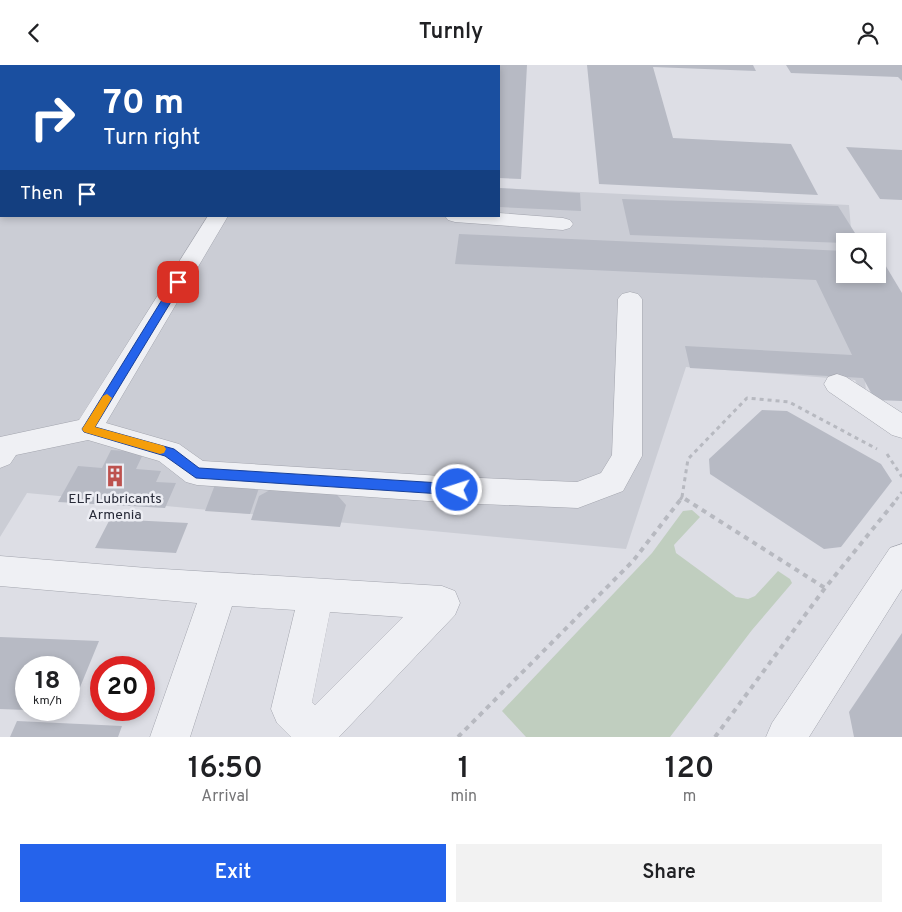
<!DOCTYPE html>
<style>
:root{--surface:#fff;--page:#f2f2f2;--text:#202124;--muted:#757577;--accent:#2563eb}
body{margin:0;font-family:Overpass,sans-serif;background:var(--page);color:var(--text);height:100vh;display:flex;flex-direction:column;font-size:19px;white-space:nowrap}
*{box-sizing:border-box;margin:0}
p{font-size:16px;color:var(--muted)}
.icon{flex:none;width:28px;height:28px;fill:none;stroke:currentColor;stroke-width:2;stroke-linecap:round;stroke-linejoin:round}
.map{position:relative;height:672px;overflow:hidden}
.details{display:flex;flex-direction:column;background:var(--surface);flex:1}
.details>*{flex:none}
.top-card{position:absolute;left:0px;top:0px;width:500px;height:152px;box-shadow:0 2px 8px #0003;background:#1a4fa0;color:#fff;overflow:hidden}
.fabs{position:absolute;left:836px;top:168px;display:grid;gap:10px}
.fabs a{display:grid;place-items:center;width:50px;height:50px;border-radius:0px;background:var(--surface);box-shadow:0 2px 8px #0003;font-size:25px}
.speed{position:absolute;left:15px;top:591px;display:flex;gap:10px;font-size:25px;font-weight:700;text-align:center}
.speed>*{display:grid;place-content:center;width:65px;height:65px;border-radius:50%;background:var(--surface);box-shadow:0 2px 8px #0003;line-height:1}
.speed small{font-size:12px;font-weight:400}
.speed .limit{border:8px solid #d22;background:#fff;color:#111}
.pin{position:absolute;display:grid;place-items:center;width:42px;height:42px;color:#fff;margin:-21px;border-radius:10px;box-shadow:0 2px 8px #0006}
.me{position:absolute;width:55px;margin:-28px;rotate:274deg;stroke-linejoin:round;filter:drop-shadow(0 0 4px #0008)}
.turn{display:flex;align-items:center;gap:18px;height:105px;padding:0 20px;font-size:22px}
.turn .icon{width:65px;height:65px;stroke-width:2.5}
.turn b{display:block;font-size:35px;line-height:42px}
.then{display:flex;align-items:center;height:48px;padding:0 20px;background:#0003;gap:10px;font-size:19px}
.eta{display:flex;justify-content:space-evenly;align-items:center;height:85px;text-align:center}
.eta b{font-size:30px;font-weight:600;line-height:35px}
.cta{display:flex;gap:10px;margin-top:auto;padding:10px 20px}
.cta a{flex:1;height:58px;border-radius:0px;background:var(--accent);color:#fff;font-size:20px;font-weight:600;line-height:58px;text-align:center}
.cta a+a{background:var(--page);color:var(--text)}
header{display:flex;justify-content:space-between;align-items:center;height:65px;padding:0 20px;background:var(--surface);font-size:22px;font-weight:600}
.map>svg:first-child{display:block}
.built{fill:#cbcdd5}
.green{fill:#c0cebf}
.building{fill:#b7bac4}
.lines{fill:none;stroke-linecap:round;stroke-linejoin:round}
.minor-casing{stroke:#a3a5ae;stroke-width:1}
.path-far1{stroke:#b7b9c0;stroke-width:3;stroke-dasharray:4 4;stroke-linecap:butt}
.path{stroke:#b7b9c0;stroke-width:4;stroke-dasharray:5 5;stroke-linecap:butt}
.minor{fill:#eff0f4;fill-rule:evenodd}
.route{fill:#2563eb;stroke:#184099}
.slow{fill:#f59e0b}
.labels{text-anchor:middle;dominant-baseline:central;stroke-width:5;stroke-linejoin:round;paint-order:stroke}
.poi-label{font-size:14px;fill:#282b39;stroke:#ecedf3}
</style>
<header><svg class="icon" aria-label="back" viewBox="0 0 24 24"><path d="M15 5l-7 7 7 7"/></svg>Turnly<svg class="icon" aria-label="person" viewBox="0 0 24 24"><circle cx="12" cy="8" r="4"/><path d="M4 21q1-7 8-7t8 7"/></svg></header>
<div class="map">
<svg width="902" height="672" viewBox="0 0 902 672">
<rect width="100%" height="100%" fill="#dddee5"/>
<path class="built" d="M0 72 1 151H499V123L849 140 852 176H845V209H855L867 336 855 315 686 302 626 484 27 428 0 472Z"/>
<path class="green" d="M692 445 700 452 674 480 676 488 736 532 748 534 755 531 778 506 790 514 792 518 752 565 670 672H526L502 646 652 488 683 446Z"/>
<path class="building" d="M499 0H527L521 114 499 113Z
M587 0H753L756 6 653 2 673 73 791 79 818 130 599 119Z
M786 0H902V16L898 12 791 8Z
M846 82 902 85V135L880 134Z
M499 123 580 128 581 146 499 142Z
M622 134 838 141 860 176H845V178L630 170Z
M459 169 845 186V209H878V188L902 228V336L875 335 863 313 690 303 685 281 852 290 816 215 455 199Z
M762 345 787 346 881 399 892 416 841 482 824 484 710 409 709 394Z
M111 385 144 387 136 404 161 406 156 417 176 418 165 443 58 437 78 401 102 403Z
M216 417 260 420 250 449 205 446Z
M279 420 331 423 346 440 340 462 251 455 259 431Z
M110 454 188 458 176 488 95 483Z
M902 568V672H854L849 647Z
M0 572 99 576 69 649V602H26V645L0 644Z
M17 656 122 661 118 672H10Z"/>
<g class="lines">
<g class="minor-casing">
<path id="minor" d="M0 130H1V142H0Z
M499 148 563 153 570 155 573 159 570 163 563 165 455 157 448 155 445 151H499Z
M208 151H228L106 358 179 379 203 396 457 412 577 417 601 408 612 390 618 234 622 229 630 227 638 229 642 234V391L623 426 578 443 457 438 197 420 186 417 159 396 88 375 16 390 10 399 0 403V372L79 355Z
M837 309 846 312 902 348V373L892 370 828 326 824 319 828 312Z
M902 479V524L809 672H766L772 658 890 483Z
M0 491 147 503 442 521 455 526 460 538 455 550 339 672H291L277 658 271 644 295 545 232 541 190 672H150L197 538 0 521ZM330 547 403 552 315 640 312 637Z"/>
</g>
<path class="path-far1" d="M887 389 902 412
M682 432 688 394 747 333 789 337 877 384
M680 435 682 432 687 435
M896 435 902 427"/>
<path class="path" d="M685 434 825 523
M458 672 633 496 681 434
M715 672 825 523 897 434"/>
<use href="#minor" class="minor"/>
</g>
<path class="route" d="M178 214 183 217 95 362 174 384 199 403 457 419 461 421 463 425 461 428 457 430 196 413 165 391 84 367 82 364 84 361 173 217Z"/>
<path class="slow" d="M107 329 112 333 95 362 164 381 166 384 164 388 160 389 84 367 82 364 84 361 103 331Z"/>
<defs>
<g id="building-bare" transform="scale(1.725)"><path d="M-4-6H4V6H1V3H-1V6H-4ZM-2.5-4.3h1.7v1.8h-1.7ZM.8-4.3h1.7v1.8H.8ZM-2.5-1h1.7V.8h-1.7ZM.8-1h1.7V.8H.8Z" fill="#bd514e" stroke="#ecedf3" stroke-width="2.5" paint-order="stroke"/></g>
</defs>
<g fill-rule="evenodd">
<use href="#building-bare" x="115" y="411"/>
</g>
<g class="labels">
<g class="poi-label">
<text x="115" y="434">ELF Lubricants<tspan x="115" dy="16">Armenia</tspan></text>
</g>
</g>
</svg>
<div class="fabs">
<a><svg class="icon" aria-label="search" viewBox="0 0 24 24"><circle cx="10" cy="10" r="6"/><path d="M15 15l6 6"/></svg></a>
</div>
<div class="speed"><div>18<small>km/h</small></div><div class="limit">20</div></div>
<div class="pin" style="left:178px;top:217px;background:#d93025"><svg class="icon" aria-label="arrive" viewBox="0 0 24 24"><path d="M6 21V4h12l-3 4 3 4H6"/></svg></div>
<svg class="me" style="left:457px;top:425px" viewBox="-20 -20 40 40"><circle r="17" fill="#2563eb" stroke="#fff" stroke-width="3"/><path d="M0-11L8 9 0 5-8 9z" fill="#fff"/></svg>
<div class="top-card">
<div class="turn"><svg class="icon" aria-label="right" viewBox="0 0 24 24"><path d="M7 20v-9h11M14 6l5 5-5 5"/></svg><div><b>70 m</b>Turn right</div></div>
<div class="then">Then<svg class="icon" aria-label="arrive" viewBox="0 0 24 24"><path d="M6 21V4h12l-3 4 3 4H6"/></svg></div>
</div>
</div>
<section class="details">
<div class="eta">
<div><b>16:50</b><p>Arrival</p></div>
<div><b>1</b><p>min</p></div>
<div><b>120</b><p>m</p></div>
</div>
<div class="cta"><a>Exit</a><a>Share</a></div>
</section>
